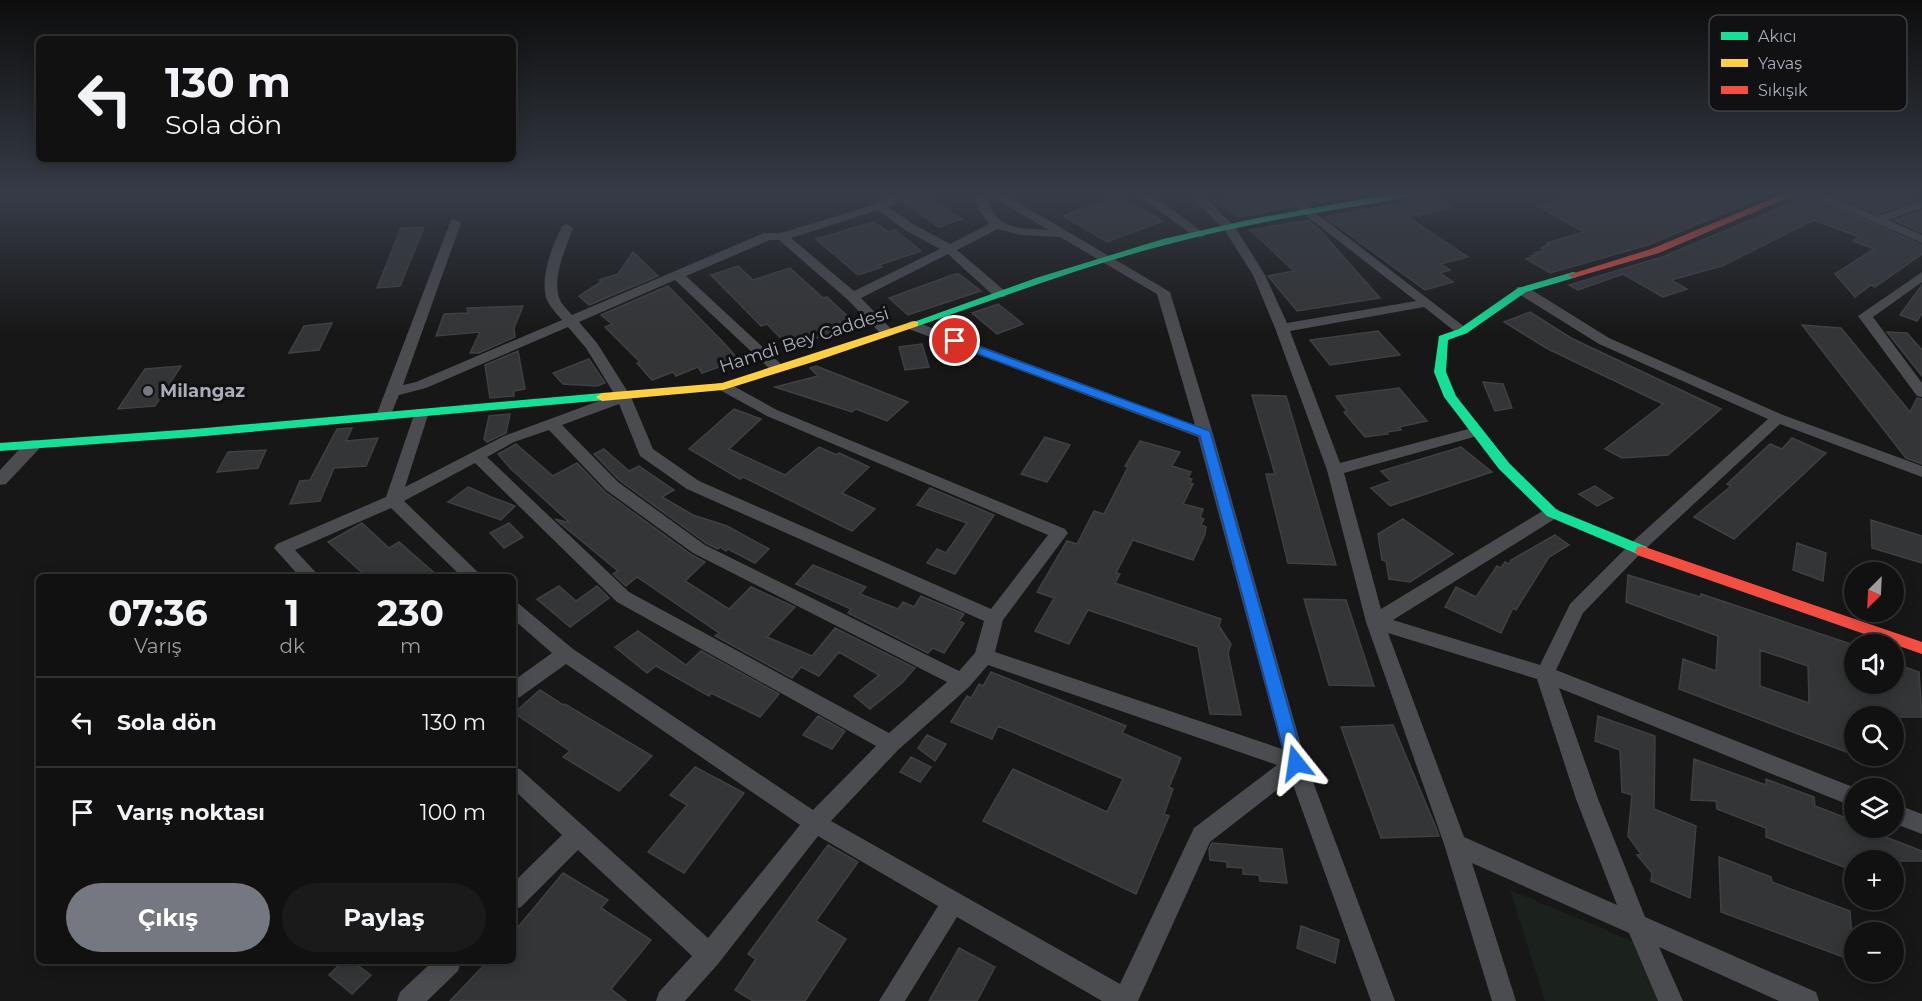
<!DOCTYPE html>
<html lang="tr">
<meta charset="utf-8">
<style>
:root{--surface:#111;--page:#1a1a1a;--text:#f1f3f6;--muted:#9c9d9f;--line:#303131;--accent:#757880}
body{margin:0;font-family:Montserrat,sans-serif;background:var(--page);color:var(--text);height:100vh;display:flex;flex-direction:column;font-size:22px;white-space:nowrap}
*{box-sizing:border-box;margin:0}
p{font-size:20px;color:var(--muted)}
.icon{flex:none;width:33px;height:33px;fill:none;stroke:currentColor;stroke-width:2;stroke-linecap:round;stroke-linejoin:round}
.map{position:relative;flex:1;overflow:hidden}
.drawer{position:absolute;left:36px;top:574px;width:480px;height:390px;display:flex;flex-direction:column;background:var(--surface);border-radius:9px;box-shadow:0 3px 15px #0003,0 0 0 2px var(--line)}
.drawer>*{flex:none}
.guide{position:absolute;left:36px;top:36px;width:480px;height:126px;border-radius:9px;box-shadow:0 3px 15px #0003,0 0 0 2px var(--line);background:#111;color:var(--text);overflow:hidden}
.needle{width:39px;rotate:204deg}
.tools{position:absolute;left:1844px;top:562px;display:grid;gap:12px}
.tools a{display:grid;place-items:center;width:60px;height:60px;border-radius:50%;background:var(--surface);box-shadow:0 3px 15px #0003,0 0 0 2px var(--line);font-size:30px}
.pin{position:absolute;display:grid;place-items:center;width:51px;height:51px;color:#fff;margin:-26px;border:3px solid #fff;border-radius:50%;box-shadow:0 2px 6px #0007}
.me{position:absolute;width:66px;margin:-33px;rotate:345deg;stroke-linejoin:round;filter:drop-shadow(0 0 4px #0008)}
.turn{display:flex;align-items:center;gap:21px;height:126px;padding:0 30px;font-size:27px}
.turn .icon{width:78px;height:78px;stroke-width:2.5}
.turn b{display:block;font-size:42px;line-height:51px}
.eta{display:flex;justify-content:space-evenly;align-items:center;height:102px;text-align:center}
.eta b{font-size:36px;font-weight:700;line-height:42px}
.cta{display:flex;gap:12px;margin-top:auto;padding:12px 30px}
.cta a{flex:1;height:69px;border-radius:36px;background:var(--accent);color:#fff;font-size:24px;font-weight:700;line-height:69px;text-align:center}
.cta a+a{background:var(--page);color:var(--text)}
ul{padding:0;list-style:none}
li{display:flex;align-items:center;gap:18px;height:90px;padding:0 30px;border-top:2px solid var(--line)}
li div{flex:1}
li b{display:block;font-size:22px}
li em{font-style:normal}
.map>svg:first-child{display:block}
.green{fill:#1b211c}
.building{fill:#343537;stroke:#3f4043;stroke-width:1.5;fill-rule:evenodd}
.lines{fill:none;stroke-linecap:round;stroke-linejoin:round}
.street{fill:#4b4c50;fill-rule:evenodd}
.fast{fill:#16e098;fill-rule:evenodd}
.slow{fill:#ffcf43;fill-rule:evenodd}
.jam{fill:#f24e42;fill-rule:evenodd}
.route{fill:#1a73e8;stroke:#114b97;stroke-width:1.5}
.poi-dot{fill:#757880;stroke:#111113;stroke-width:2}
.labels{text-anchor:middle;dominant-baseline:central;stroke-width:6;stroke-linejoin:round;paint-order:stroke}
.street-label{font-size:18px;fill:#a8adb8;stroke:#111113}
.poi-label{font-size:18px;font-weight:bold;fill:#a8adb8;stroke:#111113;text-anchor:start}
.key{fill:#111113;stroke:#3e4045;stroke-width:1.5}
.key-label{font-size:16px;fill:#a8adb8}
</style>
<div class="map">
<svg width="1922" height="1001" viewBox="0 0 1922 1001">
<rect width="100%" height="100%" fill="#171717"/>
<path class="green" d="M1510 890 1632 941 1658 1001H1545Z"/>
<path class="building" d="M922 194 944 207 962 219 939 227 902 202Z
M1256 194H1282L1294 207 1239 217 1219 202Z
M1300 194H1367L1310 204Z
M1419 194H1431L1452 208 1408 217 1468 257 1441 264 1450 270 1440 273 1453 282 1425 290 1325 217 1409 201Z
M1581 194H1770L1648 245 1550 273 1526 259 1533 257 1531 256 1537 254 1535 253 1544 250 1541 248 1549 244 1547 243 1584 232 1537 206Z
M1801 194H1807L1922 245V254L1875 287 1871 285 1855 297 1835 274 1874 249 1853 241 1860 237 1814 220 1722 266 1671 280 1687 289 1663 297 1623 274 1578 290 1569 285 1662 257 1798 200Z
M1831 194H1894L1913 202 1877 214Z
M1119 196 1163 221 1107 242 1063 216Z
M1922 210V233L1894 220Z
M1308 220 1319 229 1380 298 1297 311 1268 276 1294 271 1250 230Z
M873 222 889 232 895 230 921 251 879 265 882 267 858 275 816 239Z
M424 227 400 286 377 288 401 228Z
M633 252 658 276 589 305 579 296 601 282 599 280 618 274Z
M738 266 753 280 790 268 823 298 827 297 857 325 789 347 767 324 761 326 711 275Z
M955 274H959L981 291 908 315 889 298Z
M1922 285V313L1917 321 1900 315Z
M668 286 722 341 739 360 702 373 698 367 676 376 673 372 652 380 637 363 640 362 605 327 612 324 601 315Z
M998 304 1007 311 1023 324 997 334 972 313Z
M523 306 514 328 515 337 479 353H470L480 332 436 336 444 314 468 313 467 308Z
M1530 312 1571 338 1721 409 1668 455 1622 458 1605 449 1663 404 1548 349 1504 322Z
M332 323 319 350 289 353 304 326Z
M1802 325 1841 328 1910 412 1917 398 1922 399V464L1906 458Z
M1378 331 1400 355 1330 365 1310 340Z
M1887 332 1907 333 1922 350V376Z
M922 344 929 367 905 370 899 347Z
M518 351 525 389 514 391V396L490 398 485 365Z
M589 359 605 383 597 386 563 384 553 373Z
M181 366 155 406 118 409 145 369Z
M816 366 908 402 887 421 856 409 852 412 775 387 818 376 810 368Z
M1483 382 1503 384 1512 408 1495 411Z
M1399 388 1427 421 1399 427 1401 430 1387 432 1388 434 1365 437 1344 412 1347 411 1336 396Z
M1252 395 1286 396 1336 565 1288 563 1266 474H1275Z
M734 409 761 419 729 449 785 475 819 447 837 455 839 453 869 467 842 493 875 509 852 531 743 477 740 479 689 449Z
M510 414 506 433 487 442 484 439 489 416Z
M352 428 346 441 378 438 366 466 334 468 320 501 290 504 300 481 310 480 337 429Z
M1045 437 1070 445 1047 482 1021 474Z
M1792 438 1826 453 1734 539 1694 517 1731 486 1727 484 1770 444 1782 449Z
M1140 441 1180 452 1172 466 1191 472 1188 478 1192 479 1190 483 1193 484 1183 504 1203 509 1200 518 1204 519 1201 525 1206 527 1205 534 1193 560 1133 540 1116 573 1120 574 1115 583 1221 619 1219 626 1231 644 1228 653 1241 715 1210 714 1198 647 1088 610 1069 644 1035 631 1054 598 1037 592 1067 541 1077 544 1094 511 1104 514 1128 467 1125 466Z
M516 444 553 476 577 463 605 492 692 555 705 562 685 581 729 609 751 587 795 607 767 637 812 656 835 628 915 668 902 683 870 709 854 696 879 675 839 652 819 676 801 667 792 678 715 636 719 633 637 577 626 586 613 574 618 571 555 519 570 523 510 468 498 454Z
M1461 447 1492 472 1390 506 1371 488 1391 481 1381 471Z
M604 449 629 471 639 466 674 490 662 497 693 515 727 526 769 549 755 563 728 549 726 551 720 547 718 549 706 543 619 480 594 454Z
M266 450 258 468 217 472 228 452Z
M1595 486 1613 498 1597 506 1579 494Z
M468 487 491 497 515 506 501 520 448 502Z
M930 488 994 515 955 574 927 563 937 549 946 553 967 523 917 505Z
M1403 519 1453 554 1410 582 1389 579 1386 561 1382 560 1378 534Z
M1871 520 1922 536V563L1872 548Z
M362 523 389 548 399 542 440 578H368L328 542Z
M509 523 523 537 504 548 490 533Z
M1555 535 1569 545 1549 557 1516 610 1513 608 1501 633 1445 607 1456 587 1476 597 1497 566 1501 568 1505 562 1509 564 1511 560Z
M1797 543 1826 553 1823 581 1793 570Z
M813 565 866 587 860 594 898 609 903 602 914 607 921 596 964 614 959 621 964 623 944 653 933 648 928 653 848 613 851 609 796 584Z
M1628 575 1700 597 1701 594 1854 645V684H1893V663L1919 672 1922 717H1854V755L1679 689 1683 659 1716 671 1718 636 1626 602ZM1760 650 1808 666 1809 703 1760 686Z
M559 586 576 601 597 586 609 598 570 627 537 599Z
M1304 599 1346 600 1374 686 1329 685Z
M638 631 686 665 701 651 779 694 760 717 711 693 709 696 656 666 647 673 615 647Z
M991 672 1126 726 1122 733 1181 758 1169 787 1173 789 1164 814 1169 816 1136 894 983 821 1013 769 1107 812 1123 779 998 726 992 739 951 722 967 696 971 698 979 684 983 686Z
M540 690 563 705 565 704 652 756 619 791 563 757 570 751 514 713Z
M818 716 845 731 832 749 803 735Z
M1598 716 1655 736 1654 809 1696 826 1690 898 1651 881 1652 873 1637 855 1641 854 1628 836 1632 795 1622 792 1620 750 1595 741Z
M1393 725 1437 830 1439 836 1381 838 1341 727Z
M927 735 946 744 935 761 918 748Z
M911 757 931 767 920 782 900 772Z
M1694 759 1766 785V779L1814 797 1815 806 1854 821V828H1873L1880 831V835L1922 851V861H1854V871L1766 837V828L1717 809 1716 801 1691 800Z
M695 767 744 793 684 873 648 852 687 805 670 795Z
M1212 843 1282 849 1287 883 1260 881 1259 875 1243 874V868L1227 867V862L1210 860 1209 849Z
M828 845 858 862 816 921 846 939 805 1001H753L735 990 756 959 748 954Z
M1719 857 1771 877 1772 882 1850 911 1854 961 1721 912Z
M563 873 608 900 601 908 651 940 611 989 626 1001H450L487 962H513V933Z
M1301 926 1339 940 1335 963 1297 948Z
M959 948 995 967 977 1001H929Z
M342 962H353L371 975 352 994 329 975Z"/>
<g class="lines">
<path class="street" d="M896 194H912L888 207 913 224 950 244 989 224 978 208 974 194H986C995 230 1016 228 1048 230L989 194H1004L1170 292 1213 434 1306 763 1395 1001H1371L1291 779 1210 842 1138 1001H1102L957 917 905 1001H879L938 906 818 836 718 964 685 1001H656L659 992 692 956 578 850 521 907 513 910V883L562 835 513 789V767L520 769 708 938 800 825 566 664 520 697 513 699V681L552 653 513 619V602L519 604 573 649 813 810 876 746 617 602 475 463 404 501 484 578H463L391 508 295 550 321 578H301L274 548 277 544 386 497 416 409H426L429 412 405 487 504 436 615 395 586 348 568 327 426 388 399 395 389 419H379L376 416 451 220 455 219 461 223 403 385 416 382 562 320C557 314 550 307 547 300 539 279 552 245 563 225L567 224 573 228C566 249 551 278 560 300 562 305 568 310 572 315L764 233H781L876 204ZM878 210 905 230 940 249 854 291 791 238ZM998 229 1020 235 1060 237 1157 294 1195 425 916 322 911 321 904 325 906 328 1198 437 1282 749 995 652 1003 620 1065 537 1068 533 1065 529 777 410 728 383H718L716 386 718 389 767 416 1048 535 991 609 699 481 653 449 631 397 597 343 579 322 675 280 773 372 778 373 785 369 783 366 686 276 770 240H779L848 300 883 336 888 337 895 333 861 298 948 254 995 297H1005L1007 294 1005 291 957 250ZM619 404 640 456 687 489 984 621 975 653 959 671 705 545 618 482 562 425ZM549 430 606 490 693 553 947 682 889 733 629 592 487 457 514 442ZM988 665 1277 765 1194 828 1120 984 831 821 898 750 969 687Z
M1137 194H1151L1205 234 1203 237H1195Z
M1188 194H1201L1235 227 1265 275 1287 323 1416 301 1304 214 1284 194H1297L1312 210 1470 331 1463 335 1458 334 1424 307 1290 331 1340 463 1476 427 1484 432 1481 435 1344 473 1381 609 1546 509H1558L1560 513 1558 517 1393 620 1540 665 1570 604 1629 545 1768 419 1599 344 1517 293 1516 290 1517 287H1527L1609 338 1783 415 1922 466V477L1780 424 1641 553 1583 613 1556 670 1858 789H1854V807L1559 688 1598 799 1645 917 1816 992 1819 1001H1779L1659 947 1683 1001H1658L1629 933 1472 863 1516 1001H1492L1444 844 1366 622 1327 470 1275 328 1253 275 1224 229ZM1388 633 1537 679 1576 799 1617 905 1464 837Z
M1809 194H1825L1877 216 1922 201V208L1888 220 1922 235V243Z
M1922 272V282L1873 317 1922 383V397L1917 396 1858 316Z
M33 440 39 441 41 445 39 449 6 484 0 485V470L27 441Z
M1893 803 1922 814V834L1893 823Z
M432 962H461L458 971 427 1001H397L400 992Z"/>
<path class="fast" d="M1392 194H1414L1409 197C1330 211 1250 222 1173 243 1086 265 1002 297 918 326H910L908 324 1036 278 1163 239 1257 218Z
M1573 272 1577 273V277L1526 292 1467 333 1448 340 1446 372 1456 396 1509 463 1557 510 1647 547 1649 551 1647 555 1642 556 1547 516 1499 469 1444 397 1434 372 1439 336 1459 329 1518 288Z
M602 393 608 397 606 400 194 437 0 451V443L194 429Z"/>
<path class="slow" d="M914 321 918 322V326L816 361 723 390 602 401 596 397 602 393 722 383Z"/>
<path class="jam" d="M1783 194H1796L1659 253 1573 278 1568 275 1651 249Z
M1642 546 1922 642V654L1637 555 1635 551 1637 547Z"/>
</g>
<linearGradient id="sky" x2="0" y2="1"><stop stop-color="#0d0d0d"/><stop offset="0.58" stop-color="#363c47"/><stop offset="1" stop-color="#363c47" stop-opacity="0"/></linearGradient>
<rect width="1922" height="334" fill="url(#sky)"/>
<path class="route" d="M955 338 1210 431 1304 763 1302 768 1296 771 1290 768 1287 763 1200 436 951 344V339Z"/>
<circle class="poi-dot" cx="148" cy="391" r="6"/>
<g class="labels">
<g class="street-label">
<text transform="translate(804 340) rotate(-18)">Hamdi Bey Caddesi</text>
</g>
<g class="poi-label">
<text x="160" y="391">Milangaz</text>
</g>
</g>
<rect x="1709" y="15" width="198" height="96" rx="9" class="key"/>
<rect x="1721" y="32" width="27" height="8" fill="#16e098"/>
<rect x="1721" y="59" width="27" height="8" fill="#ffcf43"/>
<rect x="1721" y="86" width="27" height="8" fill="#f24e42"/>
<g class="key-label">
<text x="1758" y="42">Akıcı</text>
<text x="1758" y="69">Yavaş</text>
<text x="1758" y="96">Sıkışık</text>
</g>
</svg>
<div class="tools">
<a><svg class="needle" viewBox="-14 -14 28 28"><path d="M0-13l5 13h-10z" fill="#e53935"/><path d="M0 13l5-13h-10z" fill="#9c9d9f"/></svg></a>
<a><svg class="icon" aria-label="sound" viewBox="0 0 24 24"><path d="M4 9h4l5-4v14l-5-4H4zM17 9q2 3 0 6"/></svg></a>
<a><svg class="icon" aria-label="search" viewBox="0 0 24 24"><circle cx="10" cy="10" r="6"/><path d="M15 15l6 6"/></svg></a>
<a><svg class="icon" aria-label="layers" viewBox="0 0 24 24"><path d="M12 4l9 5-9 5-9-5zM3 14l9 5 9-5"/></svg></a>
<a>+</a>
<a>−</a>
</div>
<div class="pin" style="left:955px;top:341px;background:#d93025"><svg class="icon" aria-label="arrive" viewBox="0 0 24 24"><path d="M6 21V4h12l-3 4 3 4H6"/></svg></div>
<svg class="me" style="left:1296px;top:763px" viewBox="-20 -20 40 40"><path d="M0-17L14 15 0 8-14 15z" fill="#1a73e8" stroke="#fff" stroke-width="4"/></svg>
<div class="guide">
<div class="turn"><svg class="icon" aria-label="left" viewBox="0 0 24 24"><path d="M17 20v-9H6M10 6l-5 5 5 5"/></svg><div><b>130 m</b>Sola dön</div></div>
</div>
<section class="drawer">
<div class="eta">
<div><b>07:36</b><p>Varış</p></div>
<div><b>1</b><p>dk</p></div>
<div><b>230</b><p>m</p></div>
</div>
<ul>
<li><svg class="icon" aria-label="left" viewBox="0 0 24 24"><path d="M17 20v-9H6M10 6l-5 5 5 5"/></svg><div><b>Sola dön</b></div><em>130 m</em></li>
<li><svg class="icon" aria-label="arrive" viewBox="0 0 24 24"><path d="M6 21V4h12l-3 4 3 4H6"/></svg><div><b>Varış noktası</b></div><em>100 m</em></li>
</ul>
<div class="cta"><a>Çıkış</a><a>Paylaş</a></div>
</section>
</div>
